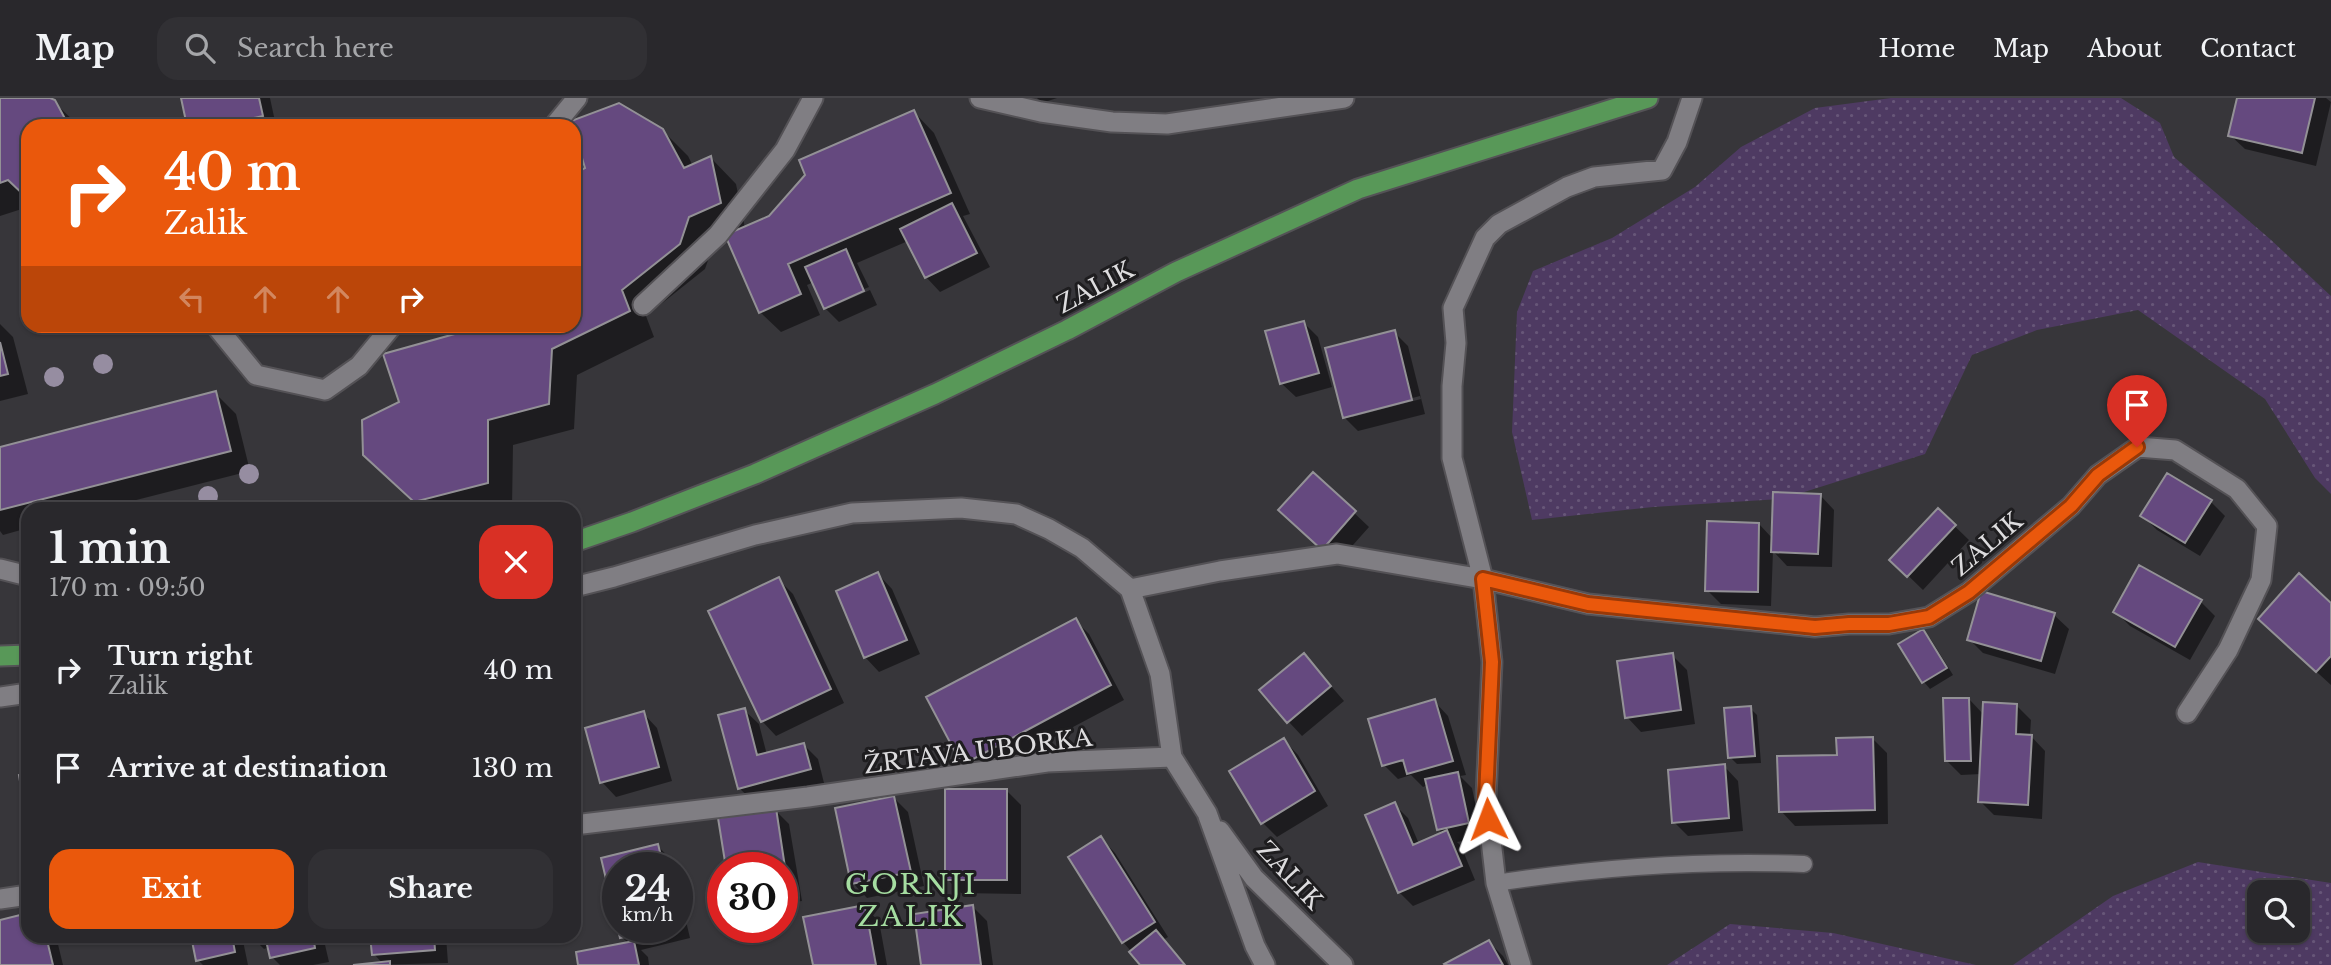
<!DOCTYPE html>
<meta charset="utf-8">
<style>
:root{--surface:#29282c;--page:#313034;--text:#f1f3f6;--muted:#a5a6a9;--line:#454448;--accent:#ea580c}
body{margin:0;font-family:"Libre Baskerville",serif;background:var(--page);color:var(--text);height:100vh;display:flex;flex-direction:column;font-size:26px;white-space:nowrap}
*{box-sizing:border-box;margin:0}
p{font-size:23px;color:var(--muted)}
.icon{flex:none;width:38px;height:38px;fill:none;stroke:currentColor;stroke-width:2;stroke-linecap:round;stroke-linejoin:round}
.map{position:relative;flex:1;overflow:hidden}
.sheet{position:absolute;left:21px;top:404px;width:560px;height:441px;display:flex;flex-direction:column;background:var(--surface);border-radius:21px;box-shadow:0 2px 5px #0004,0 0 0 2px var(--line)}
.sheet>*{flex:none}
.hud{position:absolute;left:21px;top:21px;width:560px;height:214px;border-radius:21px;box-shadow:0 2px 5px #0004,0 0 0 2px var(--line);background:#ea580c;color:#fff;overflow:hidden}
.tools{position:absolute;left:2247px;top:782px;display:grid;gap:14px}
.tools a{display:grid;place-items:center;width:63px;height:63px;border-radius:14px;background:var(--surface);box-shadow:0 2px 5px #0004,0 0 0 2px var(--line);font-size:35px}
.speed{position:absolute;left:602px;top:754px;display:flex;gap:14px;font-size:35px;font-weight:700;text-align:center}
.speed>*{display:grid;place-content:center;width:91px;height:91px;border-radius:50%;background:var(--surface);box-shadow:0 2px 5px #0004,0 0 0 2px var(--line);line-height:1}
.speed small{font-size:18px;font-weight:400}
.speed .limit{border:10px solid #d22;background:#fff;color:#111}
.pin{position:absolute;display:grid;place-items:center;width:60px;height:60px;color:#fff;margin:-72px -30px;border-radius:50% 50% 50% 0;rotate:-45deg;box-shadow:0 0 7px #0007}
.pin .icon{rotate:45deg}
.me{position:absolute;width:77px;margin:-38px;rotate:357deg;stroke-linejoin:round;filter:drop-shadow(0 0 5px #0008)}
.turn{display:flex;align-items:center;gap:24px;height:147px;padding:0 28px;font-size:32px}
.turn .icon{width:91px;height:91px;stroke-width:2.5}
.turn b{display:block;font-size:49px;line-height:60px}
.lanes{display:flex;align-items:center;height:66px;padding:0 28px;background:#0003;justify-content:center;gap:35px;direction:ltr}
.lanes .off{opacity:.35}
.round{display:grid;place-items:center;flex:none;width:74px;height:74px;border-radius:21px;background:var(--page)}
.summary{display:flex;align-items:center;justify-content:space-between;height:119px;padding:0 28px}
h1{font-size:42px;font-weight:700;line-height:52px}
.button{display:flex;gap:14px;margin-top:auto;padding:14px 28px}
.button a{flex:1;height:80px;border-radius:21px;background:var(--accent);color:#fff;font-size:28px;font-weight:700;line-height:80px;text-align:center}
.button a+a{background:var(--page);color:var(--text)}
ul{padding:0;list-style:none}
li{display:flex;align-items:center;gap:21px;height:98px;padding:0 28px}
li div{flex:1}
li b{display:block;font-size:26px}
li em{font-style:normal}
header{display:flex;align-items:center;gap:42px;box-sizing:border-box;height:98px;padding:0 35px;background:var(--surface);border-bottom:2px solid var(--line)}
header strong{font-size:33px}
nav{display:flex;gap:38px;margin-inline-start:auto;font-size:24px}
.search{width:490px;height:63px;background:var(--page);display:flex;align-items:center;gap:18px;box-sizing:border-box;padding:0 24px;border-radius:21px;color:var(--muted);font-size:26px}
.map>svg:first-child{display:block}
.grass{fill:url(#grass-dots);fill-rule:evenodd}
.shadow{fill:#0007;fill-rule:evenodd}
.building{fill:#65497f;stroke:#939196;stroke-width:2}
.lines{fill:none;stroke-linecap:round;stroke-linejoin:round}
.service-casing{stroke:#545256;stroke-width:19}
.minor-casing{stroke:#545256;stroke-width:23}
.tertiary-casing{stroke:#545256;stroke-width:23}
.primary-casing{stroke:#545256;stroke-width:23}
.service{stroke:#807e83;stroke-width:16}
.minor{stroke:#807e83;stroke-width:19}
.tertiary{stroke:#807e83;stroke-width:19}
.primary{stroke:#589858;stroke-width:19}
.tree{fill:#968da1}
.route-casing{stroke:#983908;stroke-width:18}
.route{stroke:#ea580c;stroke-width:12}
.labels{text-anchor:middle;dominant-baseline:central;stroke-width:6;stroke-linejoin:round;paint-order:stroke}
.street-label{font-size:24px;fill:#dddcde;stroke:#1e1d1f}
.quarter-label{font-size:28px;letter-spacing:2px;fill:#a5dda1;stroke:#1e1d1f}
</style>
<header>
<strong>Map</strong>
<div class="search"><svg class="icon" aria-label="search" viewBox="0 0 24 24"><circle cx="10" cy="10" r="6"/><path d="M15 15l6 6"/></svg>Search here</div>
<nav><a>Home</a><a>Map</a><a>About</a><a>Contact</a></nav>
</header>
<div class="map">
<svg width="2331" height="867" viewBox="0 0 2331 867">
<defs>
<pattern id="grass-dots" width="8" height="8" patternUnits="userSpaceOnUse" patternTransform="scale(1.75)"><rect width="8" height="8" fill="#4e3a62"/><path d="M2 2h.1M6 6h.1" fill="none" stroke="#675678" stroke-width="1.8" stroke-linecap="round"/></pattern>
</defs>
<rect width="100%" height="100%" fill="#37363a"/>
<path class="grass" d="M1891 0H2121L2160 25 2174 59 2270 141 2331 198V396L2315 380 2265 301 2138 212 2037 232 1972 257 1925 356 1782 401 1653 409 1532 422 1512 334 1517 214 1533 173 1612 140 1695 89 1741 49 1815 10Z
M2198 764 2331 785V867H2013L2113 798ZM2259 794H2298V833H2259Z
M1730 826 1833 835 1976 867H1667Z"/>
<path class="shadow" d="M0 0H46L54 4 79 28H28V109L0 118Z
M182 0H270L276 28H188Z
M1037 0H1057L1042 5Z
M2238 0H2326L2331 4 2316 68 2245 51 2230 37Z
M914 14 934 35 970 116 963 118 990 169 940 194 926 179 908 143 857 165 869 189 829 206V210L870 192 877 207 839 224 825 210 814 184 807 187 820 217 781 234 760 214 728 138 714 145 705 171 646 218 654 239 577 277 574 331 513 347 512 410 423 411 391 382 401 305 478 231 477 228H574V78L662 32 688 58 693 68 711 60 736 86 745 130 770 119Z
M1304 225 1318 239 1332 289 1296 299 1281 285Z
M0 226 13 239 28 296 0 303Z
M1394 234 1408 248 1425 316 1358 333 1344 319ZM1420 298 1421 301 1352 319V316Z
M215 295 236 316 250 373 101 411H28V430L3 437 0 433V351Z
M1313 376 1369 429 1337 465 1295 426Z
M1820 397 1834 412 1832 469 1787 468 1773 453 1771 508 1721 506 1707 492 1759 426 1773 441Z
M2211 404 2225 418 2200 458 2157 432 2142 417Z
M1938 412 1969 442 1923 492 1892 462Z
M878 476 892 491 920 556 879 574 865 559Z
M779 482 793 496 844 605 776 638 762 623Z
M2201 504 2215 518 2190 562 2130 528 2116 514Z
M2331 507V587L2274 535Z
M2054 517 2069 531 2055 576 1983 555 1969 541Z
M1075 522 1089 536 1124 602 977 680 963 666Z
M1923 533 1930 540 1953 577 1930 591 1924 584 1900 547Z
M1304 557 1344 603 1302 638 1288 623Z
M1672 557 1687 572 1695 626 1641 634 1627 619Z
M1969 601 1984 617 2017 608 2031 622 2030 637 2045 653 2042 721 1994 717 1980 703 1981 676 1961 677 1947 663Z
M1434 603 1448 618 1466 677 1460 678 1472 690 1482 739 1457 744 1461 748 1475 782 1413 808 1399 794 1394 706 1408 720 1419 746 1443 736 1438 731 1428 687 1423 689 1411 677 1398 681 1384 667Z
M1750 610 1757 617 1761 665 1737 666 1730 659Z
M744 612 759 626 767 657 804 647 818 661 824 685 754 704 739 690Z
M643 615 657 630 672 683 616 699 602 684Z
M1873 641 1887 655 1888 726 1795 728 1781 713 1838 659Z
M1284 642 1298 657 1328 708 1277 739 1263 725Z
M1724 668 1738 683 1743 733 1688 738 1674 724Z
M1007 693 1021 707V796L961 795 947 781Z
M893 699 908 714 924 788 867 800 853 785Z
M775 712 789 726 802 803 782 806V770H728Z
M1101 740 1115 755 1168 839 1163 842 1185 867H1143L1123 844Z
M658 748 672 763 674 770H618L603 761Z
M677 785 690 840 641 852 648 859 649 867H580L629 846 622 839 619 830H677Z
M864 809 879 823 887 867H815Z
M973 809 987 823 993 867H923Z
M28 817V838H56L63 867H0V824Z
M192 838H242L248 867H203L198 862Z
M251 838H323L329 864 313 867H280L272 859 270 849 264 851Z
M372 838H446L448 865 370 867 383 866 374 856Z
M1489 844 1503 858 1508 867H1447Z"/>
<path class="building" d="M0 0H50L55 2 69 28H28V101L8 82 0 85Z
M181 0H259L263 18 216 28H187Z
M2237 0H2315L2302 55 2228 38Z
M619 5 663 31 684 70 711 58 721 105 689 119 680 146 622 192 630 213 552 251 549 306 488 322V385L414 404 363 357 362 322 399 304 383 256 476 230 475 228H574V76L585 70 571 23Z
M914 12 951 95 788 166 801 196 759 215 725 137 769 118 805 77 799 62Z
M952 105 977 155 925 180 900 131Z
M846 151 864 193 824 211 805 169Z
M1304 223 1319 275 1280 286 1265 233Z
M1395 232 1412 302 1343 320 1325 250Z
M0 244 8 276 0 278Z
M216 293 231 353 0 412V349Z
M1313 374 1356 413 1322 452 1278 412Z
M2167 375 2212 402 2185 445 2140 418Z
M1773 394 1821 396 1818 456 1771 454Z
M1938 410 1956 427 1907 479 1889 462Z
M1707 423 1759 425 1758 494 1705 493Z
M2139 467 2202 502 2175 549 2113 514Z
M878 474 907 542 864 560 836 493Z
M2299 475 2331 505V558L2316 574 2258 521Z
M779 479 831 591 761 624 708 513Z
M1981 493 2055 515 2041 563 1967 542Z
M1076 520 1111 587 962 667 926 599Z
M1923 531 1947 570 1922 585 1898 546Z
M1304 555 1331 588 1287 625 1259 592Z
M1673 555 1681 612 1625 620 1617 563Z
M1943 600H1969L1971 663H1945Z
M1435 601 1453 663 1407 676 1403 662 1382 668 1368 621Z
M1983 604 2017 606 2016 636 2032 637 2028 707 1978 704Z
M1751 608 1755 658 1728 660 1724 610Z
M745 610 757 657 804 645 811 671 738 691 718 617Z
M644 613 659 669 600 685 585 630Z
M1873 639 1875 712 1779 714 1777 658 1837 657 1836 640Z
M1284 640 1315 693 1261 726 1229 673Z
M1725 666 1729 720 1672 725 1668 672Z
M1458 674 1469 725 1437 732 1425 681Z
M28 675V727L27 728 19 677Z
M945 691H1007V782H945Z
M894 698 911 774 851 786 835 710Z
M1395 704 1413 747 1447 732 1462 768 1398 795 1365 717Z
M776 710 788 789 782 790V770H726L718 720Z
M1101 738 1155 824 1122 845 1068 759Z
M658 746 664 770H618V830H663L620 840 601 760Z
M865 807 876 867H813L803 819Z
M973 807 981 867H921L914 816Z
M28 815V838H46L53 867H0V822Z
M1156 832 1185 867H1140L1129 854Z
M191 838H232L235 854 196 863Z
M265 838H313L315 850 270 860Z
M370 838H434L435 852 372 857Z
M1489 842 1503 867H1445L1444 866Z
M634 843 639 867H578L576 854Z
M390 863V867H353Z"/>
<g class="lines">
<g class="service-casing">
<path id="service" d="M1496 785C1599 769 1700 762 1804 766"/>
</g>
<g class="minor-casing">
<path id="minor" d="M980 0 1041 14 1112 24 1167 26 1344 0
M554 28 577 0
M643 207 718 137 785 52 813 0
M216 228 256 277 325 292 359 268 392 228
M574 489 614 479 755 437 852 415 961 410 1016 416 1049 431 1082 450 1130 491 1160 576 1172 659 1207 715 1255 848 1265 867
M1130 491 1220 473 1337 456 1483 481 1588 506 1815 529 1849 526H1889L1929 519 1969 494 2071 408 2098 377 2138 349 2175 352 2237 391 2267 428 2261 482 2228 552 2187 615
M0 599 28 595
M574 727 808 699 1047 664 1172 659
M1220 733 1254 780 1343 867
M0 801 28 797
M1521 867 1496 785 1486 699 1492 564 1483 481 1452 360V288L1456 245 1453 210 1485 140 1499 126 1567 89 1594 79 1662 72 1677 44 1692 0"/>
</g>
<g class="tertiary-casing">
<path id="tertiary" d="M0 471 28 478"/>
</g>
<g class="primary-casing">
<path id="primary" d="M574 444 632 424 755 376 935 296 1067 232 1176 174 1358 91 1648 0
M0 558 28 557"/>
</g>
<use href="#service" class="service"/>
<use href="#minor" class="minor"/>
<use href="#tertiary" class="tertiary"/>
<use href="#primary" class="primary"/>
</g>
<g class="tree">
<circle cx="103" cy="266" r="10"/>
<circle cx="54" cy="279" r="10"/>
<circle cx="249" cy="376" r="10"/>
<circle cx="208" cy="398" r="10"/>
</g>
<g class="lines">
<g class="route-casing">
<path id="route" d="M1488 721 1486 699 1492 564 1483 481 1588 506 1815 529 1849 526H1889L1929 519 1969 494 2071 408 2098 377 2137 349"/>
</g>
<use href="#route" class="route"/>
</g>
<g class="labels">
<g class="street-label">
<text transform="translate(1095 189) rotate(-28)">ZALIK</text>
<text transform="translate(1987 446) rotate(-40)">ZALIK</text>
<text transform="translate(978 653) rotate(-7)">ŽRTAVA UBORKA</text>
<text transform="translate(1290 777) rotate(47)">ZALIK</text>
</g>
<g class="quarter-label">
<text x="911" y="786">GORNJI<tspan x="911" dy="32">ZALIK</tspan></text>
</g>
</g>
</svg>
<div class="tools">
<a><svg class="icon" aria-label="search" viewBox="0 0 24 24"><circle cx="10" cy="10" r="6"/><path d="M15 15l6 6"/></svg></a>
</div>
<div class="speed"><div>24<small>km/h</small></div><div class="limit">30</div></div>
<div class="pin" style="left:2137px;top:349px;background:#d93025"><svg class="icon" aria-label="arrive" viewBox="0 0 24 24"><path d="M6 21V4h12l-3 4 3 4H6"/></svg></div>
<svg class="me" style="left:1488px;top:721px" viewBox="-20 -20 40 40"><path d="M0-17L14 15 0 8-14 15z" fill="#ea580c" stroke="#fff" stroke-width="4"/></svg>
<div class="hud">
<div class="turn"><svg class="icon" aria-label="right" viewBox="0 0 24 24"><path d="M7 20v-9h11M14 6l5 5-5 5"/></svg><div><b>40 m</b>Zalik</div></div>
<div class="lanes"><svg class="icon off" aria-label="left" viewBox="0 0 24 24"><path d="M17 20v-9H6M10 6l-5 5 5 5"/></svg><svg class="icon off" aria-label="ahead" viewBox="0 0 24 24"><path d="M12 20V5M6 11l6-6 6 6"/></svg><svg class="icon off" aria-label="ahead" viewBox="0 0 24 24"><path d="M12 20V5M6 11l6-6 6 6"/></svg><svg class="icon" aria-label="right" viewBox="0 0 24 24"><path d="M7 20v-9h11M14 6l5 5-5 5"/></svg></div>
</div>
<section class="sheet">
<div class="summary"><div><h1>1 min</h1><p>170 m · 09:50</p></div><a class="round" style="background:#d93025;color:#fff"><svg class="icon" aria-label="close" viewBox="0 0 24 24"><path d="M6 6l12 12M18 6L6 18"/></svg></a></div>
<ul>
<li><svg class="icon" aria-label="right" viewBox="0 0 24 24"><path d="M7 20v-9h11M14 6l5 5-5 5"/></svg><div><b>Turn right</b><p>Zalik</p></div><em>40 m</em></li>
<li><svg class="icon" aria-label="arrive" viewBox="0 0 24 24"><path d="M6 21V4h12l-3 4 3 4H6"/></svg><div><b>Arrive at destination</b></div><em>130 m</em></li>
</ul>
<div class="button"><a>Exit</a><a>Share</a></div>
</section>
</div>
